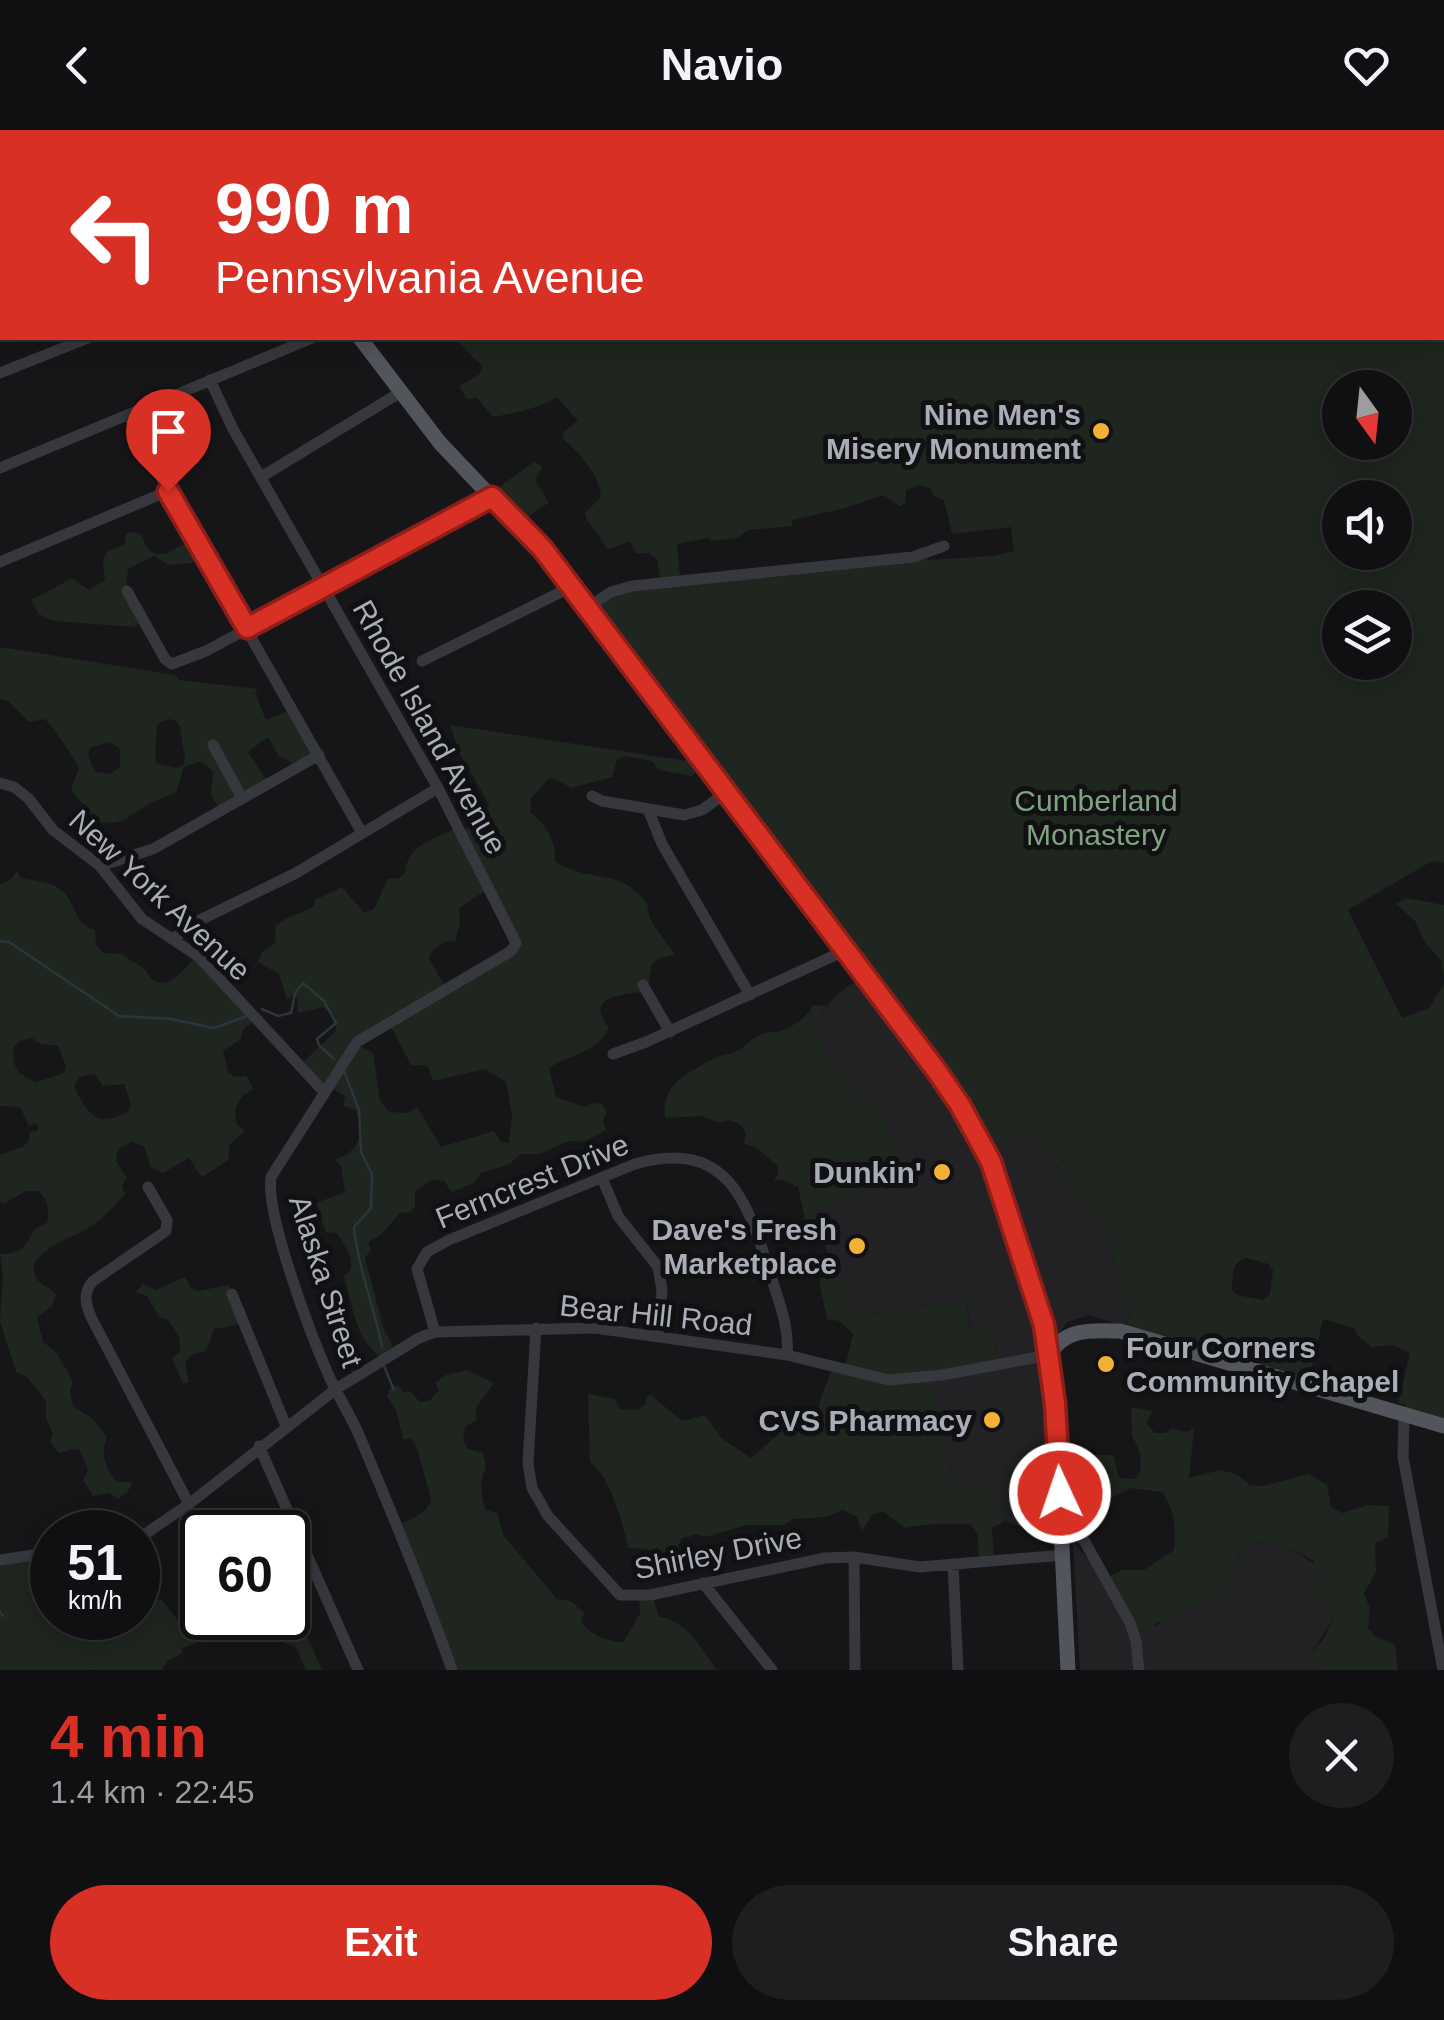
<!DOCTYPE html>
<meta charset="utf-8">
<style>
:root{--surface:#101012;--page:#1e1e20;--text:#f1f3f6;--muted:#9c9d9f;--line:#303032;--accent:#d93025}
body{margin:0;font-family:Helvetica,sans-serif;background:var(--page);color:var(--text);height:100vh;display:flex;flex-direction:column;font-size:38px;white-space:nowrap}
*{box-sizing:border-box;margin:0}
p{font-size:32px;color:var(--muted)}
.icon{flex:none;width:55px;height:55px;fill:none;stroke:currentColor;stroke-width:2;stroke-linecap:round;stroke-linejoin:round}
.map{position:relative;height:1540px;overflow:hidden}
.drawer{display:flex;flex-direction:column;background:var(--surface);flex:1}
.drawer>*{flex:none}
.hud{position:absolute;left:0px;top:0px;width:1445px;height:210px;box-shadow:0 5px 25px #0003,0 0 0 2px var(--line);background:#d93025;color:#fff;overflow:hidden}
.needle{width:65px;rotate:165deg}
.tools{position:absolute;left:1322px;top:240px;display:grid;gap:20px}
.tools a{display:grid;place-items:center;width:90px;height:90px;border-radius:50%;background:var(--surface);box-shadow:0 5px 25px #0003,0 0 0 2px var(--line);font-size:50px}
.speed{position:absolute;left:30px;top:1380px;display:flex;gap:20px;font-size:50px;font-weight:700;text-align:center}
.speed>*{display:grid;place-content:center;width:130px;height:130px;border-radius:50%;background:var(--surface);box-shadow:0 5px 25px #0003,0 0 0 2px var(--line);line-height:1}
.speed small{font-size:25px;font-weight:400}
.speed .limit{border:5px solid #111;border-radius:15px;background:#fff;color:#111}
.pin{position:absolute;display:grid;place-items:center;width:85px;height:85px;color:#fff;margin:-102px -42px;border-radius:50% 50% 50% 0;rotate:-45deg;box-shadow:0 0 10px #0007}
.pin .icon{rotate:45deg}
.me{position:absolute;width:110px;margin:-55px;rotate:357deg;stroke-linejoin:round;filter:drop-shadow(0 0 8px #0008)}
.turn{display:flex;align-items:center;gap:35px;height:210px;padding:0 50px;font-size:45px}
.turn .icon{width:130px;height:130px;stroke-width:2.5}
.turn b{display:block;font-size:70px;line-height:85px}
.round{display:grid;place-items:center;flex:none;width:105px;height:105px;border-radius:52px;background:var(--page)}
.summary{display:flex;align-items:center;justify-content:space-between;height:170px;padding:0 50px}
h1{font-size:60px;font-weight:600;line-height:75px;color:var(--accent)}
.primary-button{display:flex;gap:20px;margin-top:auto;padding:20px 50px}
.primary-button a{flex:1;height:115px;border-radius:60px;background:var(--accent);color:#fff;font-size:40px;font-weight:600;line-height:115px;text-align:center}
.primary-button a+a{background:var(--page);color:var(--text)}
header{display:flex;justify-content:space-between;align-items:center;height:130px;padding:0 50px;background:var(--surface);font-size:45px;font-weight:600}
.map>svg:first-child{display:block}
.built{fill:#222225}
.green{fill:#1e261f;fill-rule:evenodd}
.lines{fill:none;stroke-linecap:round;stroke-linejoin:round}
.stream{stroke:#2c353c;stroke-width:2.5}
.minor{stroke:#37383d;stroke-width:11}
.major{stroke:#53555c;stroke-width:15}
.route-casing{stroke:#8d1f18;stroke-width:25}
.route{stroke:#d93025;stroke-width:18}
.poi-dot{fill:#f2b134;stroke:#111113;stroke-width:4}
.labels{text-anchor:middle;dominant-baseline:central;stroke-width:10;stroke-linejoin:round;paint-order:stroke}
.poi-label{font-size:30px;font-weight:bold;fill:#a8adb8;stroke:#111113;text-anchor:end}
.street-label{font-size:30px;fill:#a8adb8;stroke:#111113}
.park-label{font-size:30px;fill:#7fa381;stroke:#111113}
</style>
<header><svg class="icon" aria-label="back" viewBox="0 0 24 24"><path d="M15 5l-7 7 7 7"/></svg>Navio<svg class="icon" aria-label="heart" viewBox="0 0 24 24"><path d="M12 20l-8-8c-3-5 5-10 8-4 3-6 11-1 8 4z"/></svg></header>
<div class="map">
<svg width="1444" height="1540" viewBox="0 0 1444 1540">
<rect width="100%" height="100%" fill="#161618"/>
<path class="built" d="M866 843 985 1018 1024 1000 1035 998 1050 1031 1069 1048 1084 1078 1101 1089 1112 1118 1117 1144 1132 1178 1126 1197 1089 1185 1068 1192 1049 1214 1066 1389 1016 1396 1005 1391 1003 1379 955 1354 944 1322 930 1245 997 1218 985 1199H971L966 1169 858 1187 843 1161 824 1113 810 1111 808 1104 817 1099 812 1085 841 1069 868 979 825 924 820 912 817 890 835 866Z
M1260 1411 1275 1417 1282 1413 1316 1435 1337 1483 1313 1521 1319 1540H1080L1073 1412 1106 1449 1156 1496 1174 1482 1225 1465 1231 1439 1246 1417Z"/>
<path class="green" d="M367 0H1444V733L1432 731 1348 780 1402 888 1429 878 1444 854V1294L1407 1284 1406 1275 1398 1273 1410 1223 1393 1215 1372 1217 1358 1206 1355 1199 1323 1189 1308 1253 1126 1197 1132 1179 1125 1175 1112 1151 1117 1144 1112 1118 1101 1089 1084 1079 1069 1048 1060 1046 1059 1038 1050 1031 1035 999 1024 1000 985 1018 730 661 736 659 694 602 684 601 587 474 660 448 657 430 650 423H636L630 411 608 420 586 388 585 383 601 367C600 344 578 322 562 308L564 301 578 291 557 267C538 279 515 283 493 287L477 268 467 269 459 256 480 244 482 236 454 208H1442V2H363ZM1340 258H1395V312H1340ZM919 355 930 358 935 367 944 370 952 404 1011 397 1014 421 993 426 928 430 924 421 680 447 677 414 708 408 711 411 737 408 748 400 792 396V390L846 378 883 365 900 376 905 373 906 360ZM1340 368H1395V422H1340ZM1340 478H1395V532H1340ZM1247 1128 1268 1134 1273 1140 1270 1164 1264 1170 1237 1165 1232 1160C1233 1146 1231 1131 1247 1128Z
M535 331 542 338 535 350 549 373 535 381 522 394 490 364Z
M133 402 141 404 146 416 155 424H165L195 408 206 426 191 433 169 435 154 426 128 439 126 457 144 489 134 497 53 491 39 484 31 469C47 464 58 455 72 448L89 460 105 450 103 430 107 422 125 414 126 404Z
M0 517 175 545 179 550 258 559 255 563 266 590 293 579 316 620 295 635 278 625 268 607 248 622 267 651 219 679 211 664 213 642 202 631 184 637 176 662C167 667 155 670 147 675 127 687 122 697 96 691 89 676 78 673 71 659L79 638C72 625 55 600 45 589L29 592 8 571 0 569ZM169 589 176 591 180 597 185 629 184 634 177 638 158 634 155 630 157 594ZM110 612 120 619V637L110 644 95 642 88 625 90 618Z
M450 595 707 634 692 646 659 640 652 631 625 626 617 630 612 647 572 658 550 647 531 669 530 682C547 696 556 710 555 731 590 755 617 735 647 773 648 795 665 807 675 825L660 828 652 834 647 860C626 867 582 862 609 898 596 923 571 924 549 938L556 967 585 977 592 973 602 974 607 982 603 990 606 1000 584 1012C561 1007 553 1022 536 1024 531 1025 525 1024 520 1024L510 1034 481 1043 474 1053 452 1062 444 1051 432 1050 415 1061V1077L411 1082 400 1083 382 1104 368 1112 371 1119 365 1128 383 1196 394 1219 381 1227C356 1212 352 1173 344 1146L351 1139 350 1125 337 1103 326 1102 316 1073 345 1062 341 1037 335 1030C361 1021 364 1002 355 979L343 976 345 966 328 956 323 960 301 934 336 901 335 887 323 877 298 883 297 869 293 866 287 869 279 844 258 832 263 821 275 813 276 795C288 786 301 784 314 776L315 770 342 757 364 783 374 779 388 749 399 748 405 743C407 715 434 709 457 698L461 701 484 687 489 674 460 624ZM486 760 515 814 445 856 429 829 431 822 446 811 455 812 460 793 459 778ZM388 891 411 935H427L433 951 485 939 506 952 512 985 509 1013 501 1012 494 1001 441 1017 417 977 408 983 389 982 380 970 373 923 356 914Z
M17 741 21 748C33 751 50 751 60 759 77 771 73 795 95 800L96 815 104 823 123 824C130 831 136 833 143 838 149 843 148 847 155 851 171 859 187 836 196 826L257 888 243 900 241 909 223 921 228 942 235 947 246 946 254 959C239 966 233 976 236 993L245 1001 230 1014 228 1030 204 1046 200 1045 189 1028 163 1043 150 1037 144 1016 132 1012 118 1019 116 1031 127 1048 122 1056 125 1064C115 1076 102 1090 88 1098 68 1109 49 1114 34 1133 31 1153 45 1153 56 1164L52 1176 37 1187 43 1212 55 1221 73 1251 70 1261 73 1276 93 1289 107 1307C100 1324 105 1339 117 1352H133L127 1363 118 1369 109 1363 93 1366 83 1350 88 1340 80 1320 74 1319 59 1323 50 1312 53 1304 46 1288V1271L27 1247 16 1242 0 1191 3 1145 0 1124C23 1124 25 1116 35 1099L47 1093C50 1080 48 1071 39 1061H26L3 1074 0 1072V1025L24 1016 29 1010V1001L35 1002 39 997 35 993 29 996 20 977 0 976V755L10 750ZM32 908 40 914 58 916 66 936 64 943 37 952C19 945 11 938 14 917L20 911ZM95 944 103 956 124 954 131 974 128 982C95 998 89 985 74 957L79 947Z
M1406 768 1444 775V847L1442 831 1426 814 1415 791 1396 774Z
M813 875 827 876 817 890 820 912 825 923 868 978 881 979 901 1042 819 1081 813 1085 817 1099 808 1104 798 1057 783 1050 774 1051 778 1044V1036L755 1017 744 1014 746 1004 742 996 730 990 719 993 701 986 665 988C661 953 688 943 715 928 722 924 731 925 737 921 747 916 751 908 762 904 767 901 772 903 777 902 789 900 810 885 813 875Z
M833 1137 858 1187 966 1169 970 1198 985 1199 994 1207 998 1231 931 1245 944 1322 955 1354 987 1351 994 1373 1003 1378 1005 1391 992 1398 994 1428H979L977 1403 971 1394C947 1394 927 1393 905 1398L883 1381 872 1385 862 1401 857 1387 843 1380 825 1387 793 1389 784 1395H747L705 1407 696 1404 682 1408 677 1418 655 1425 647 1419 628 1418C623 1393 610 1346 590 1332L588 1264 615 1269 620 1279 637 1280 646 1274 647 1266 651 1265 682 1291 705 1285 721 1308 751 1328 791 1293 809 1296 819 1291V1274L833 1235 845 1237 853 1204 839 1191 827 1189 819 1151Z
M185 1147 191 1158 198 1161 229 1155 243 1188 242 1194 214 1199 206 1221 192 1225 185 1233 189 1252 183 1254 172 1228 180 1222 179 1206 167 1189 159 1187 147 1166 136 1162 143 1154 156 1160Z
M467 1240 494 1253 476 1278V1290L465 1297 463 1311 468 1319 483 1323 486 1338C479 1348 481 1369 486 1380L497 1383 504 1406 557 1469 571 1471 584 1483 581 1491C588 1504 609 1512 623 1512L640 1484 639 1465 651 1462 659 1487C685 1489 702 1519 717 1540H454L398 1395C412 1389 427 1384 431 1369L416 1315 411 1309H403L396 1280 387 1266 391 1256 398 1255 403 1262H411L420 1272 430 1270 439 1260 435 1253 446 1245Z
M1131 1277 1153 1281 1146 1293 1155 1303H1165L1172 1298 1187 1302 1194 1298 1189 1348 1220 1340 1236 1344 1250 1355 1263 1356 1309 1344 1327 1355 1331 1377 1342 1383 1368 1375 1389 1376 1388 1407 1375 1413 1376 1442 1364 1463 1370 1479 1368 1499 1375 1506 1395 1515 1398 1540H1319L1313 1522 1324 1508 1336 1483 1313 1466 1322 1450 1314 1441V1431L1282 1414 1275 1417 1260 1411C1225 1424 1237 1450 1220 1473 1185 1471 1166 1494 1133 1501L1107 1448 1122 1440H1144L1174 1420C1176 1399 1175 1379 1162 1362L1131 1358 1111 1368 1081 1376 1067 1386 1058 1325H1113L1119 1348 1135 1349C1146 1339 1140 1317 1132 1307Z
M52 1421V1488H138V1480L161 1469 185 1499 210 1488H288V1472L300 1492 307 1494V1506L322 1540H306L295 1516 286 1514 279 1505 233 1491 225 1493 221 1503 183 1518 181 1524 167 1531 162 1540H0V1427Z"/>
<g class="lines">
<path class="stream" d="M0 811 9 812 119 886 171 889 214 898 245 887
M262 879 278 886 291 883 295 863 303 853 324 871 336 893 317 909 319 915 334 929
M344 941 359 980 361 1022 372 1044 371 1078 354 1097C358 1138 374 1176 382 1217
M384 1236 394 1260
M0 1482 3 1486"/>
<path class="minor" d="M205 0 206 2
M130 2 136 0
M0 56 2 55
M0 149 2 148
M0 243 88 208
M210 250 233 299 438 658 516 813 511 821 357 912 271 1047C265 1084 311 1205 328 1244 337 1265 350 1284 359 1305 392 1383 424 1460 452 1540
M129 285 168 361 362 703
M0 338 312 208
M261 347 401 262
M0 432 168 361
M127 461 165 529 172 534 206 521 493 367
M588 477 611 462 632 456 913 427 944 416
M422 531 565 460 570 454
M213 615 242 668
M0 653 14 657 28 668 53 700 100 736 142 789 199 827 325 963
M592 666 602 671 684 685 702 680 727 662
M648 679 662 714 750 865
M100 736 153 719 319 625
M174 808 200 790 296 743 438 658
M643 855 670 902
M613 924 646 912 844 821
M602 1048 618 1086 658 1137 662 1160 658 1205
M148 1057 167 1090 166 1101 93 1151C82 1163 86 1176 92 1189L189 1374
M232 1164 286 1296
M536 1198 528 1333 532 1358 548 1386 620 1465H650L825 1428 854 1427 920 1437 1064 1425
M435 1202 417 1139 427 1122 449 1110 635 1034C727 1008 747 1070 770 1143 778 1170 790 1197 787 1225
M1404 1286 1403 1327 1443 1540
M259 1316 358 1540
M1061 1392 1072 1396 1085 1412 1130 1493 1136 1511 1139 1540
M138 1409 189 1374 336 1259 419 1208 435 1202 595 1198 787 1225 889 1250 942 1245 1049 1225
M854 1427 855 1540
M0 1430 52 1422
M953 1434 958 1540
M703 1453 772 1540"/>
<path class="major" d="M295 2V0
M360 208 440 313 554 433 936 939 966 984 991 1032 1046 1205 1055 1275 1068 1540
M1049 1225C1065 1197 1092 1201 1120 1201L1444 1296"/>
</g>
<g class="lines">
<g class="route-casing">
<path id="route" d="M168 361 247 498 492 367 542 418 936 940 960 975 991 1032 1044 1195 1055 1274 1060 1363"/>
</g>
<use href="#route" class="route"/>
</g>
<g class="poi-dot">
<circle cx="1101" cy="301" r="10"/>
<circle cx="942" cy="1042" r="10"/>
<circle cx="857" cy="1116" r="10"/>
<circle cx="1106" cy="1234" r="10"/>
<circle cx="992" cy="1290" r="10"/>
</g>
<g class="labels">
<g class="poi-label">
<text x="1081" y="284">Nine Men's<tspan x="1081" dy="34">Misery Monument</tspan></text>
<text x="922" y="1042">Dunkin'</text>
<text x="837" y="1099">Dave's Fresh<tspan x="837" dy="34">Marketplace</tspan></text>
<text x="1126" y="1217" text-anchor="start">Four Corners<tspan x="1126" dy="34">Community Chapel</tspan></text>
<text x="972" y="1290">CVS Pharmacy</text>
</g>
<g class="street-label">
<text transform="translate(430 597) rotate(61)">Rhode Island Avenue</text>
<text transform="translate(160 765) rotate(43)">New York Avenue</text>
<text transform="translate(532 1051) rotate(-22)">Ferncrest Drive</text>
<text transform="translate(326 1151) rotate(72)">Alaska Street</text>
<text transform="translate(656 1185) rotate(6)">Bear Hill Road</text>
<text transform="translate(718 1423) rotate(-11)">Shirley Drive</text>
</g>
<g class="park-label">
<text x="1096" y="670">Cumberland<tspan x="1096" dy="34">Monastery</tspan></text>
</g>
</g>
</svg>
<div class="tools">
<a><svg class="needle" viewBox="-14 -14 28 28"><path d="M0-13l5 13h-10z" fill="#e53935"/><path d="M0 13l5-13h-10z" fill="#9c9d9f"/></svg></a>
<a><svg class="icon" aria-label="sound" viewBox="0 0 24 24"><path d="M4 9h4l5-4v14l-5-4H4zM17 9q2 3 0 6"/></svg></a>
<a><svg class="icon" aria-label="layers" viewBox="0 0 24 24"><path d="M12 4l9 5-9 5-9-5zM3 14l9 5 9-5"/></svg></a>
</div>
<div class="speed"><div>51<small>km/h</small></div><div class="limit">60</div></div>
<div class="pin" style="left:168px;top:361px;background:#d93025"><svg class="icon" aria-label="arrive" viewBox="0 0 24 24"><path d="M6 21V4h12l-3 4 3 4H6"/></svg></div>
<svg class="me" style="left:1060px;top:1363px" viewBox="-20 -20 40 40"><circle r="17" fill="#d93025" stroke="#fff" stroke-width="3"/><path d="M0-11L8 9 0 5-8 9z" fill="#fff"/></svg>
<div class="hud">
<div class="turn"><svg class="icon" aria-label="left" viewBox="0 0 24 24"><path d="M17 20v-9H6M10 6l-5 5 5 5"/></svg><div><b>990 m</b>Pennsylvania Avenue</div></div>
</div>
</div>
<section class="drawer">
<div class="summary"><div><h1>4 min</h1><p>1.4 km · 22:45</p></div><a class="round"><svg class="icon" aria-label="close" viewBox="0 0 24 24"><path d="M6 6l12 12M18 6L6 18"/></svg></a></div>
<div class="primary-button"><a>Exit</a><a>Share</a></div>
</section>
